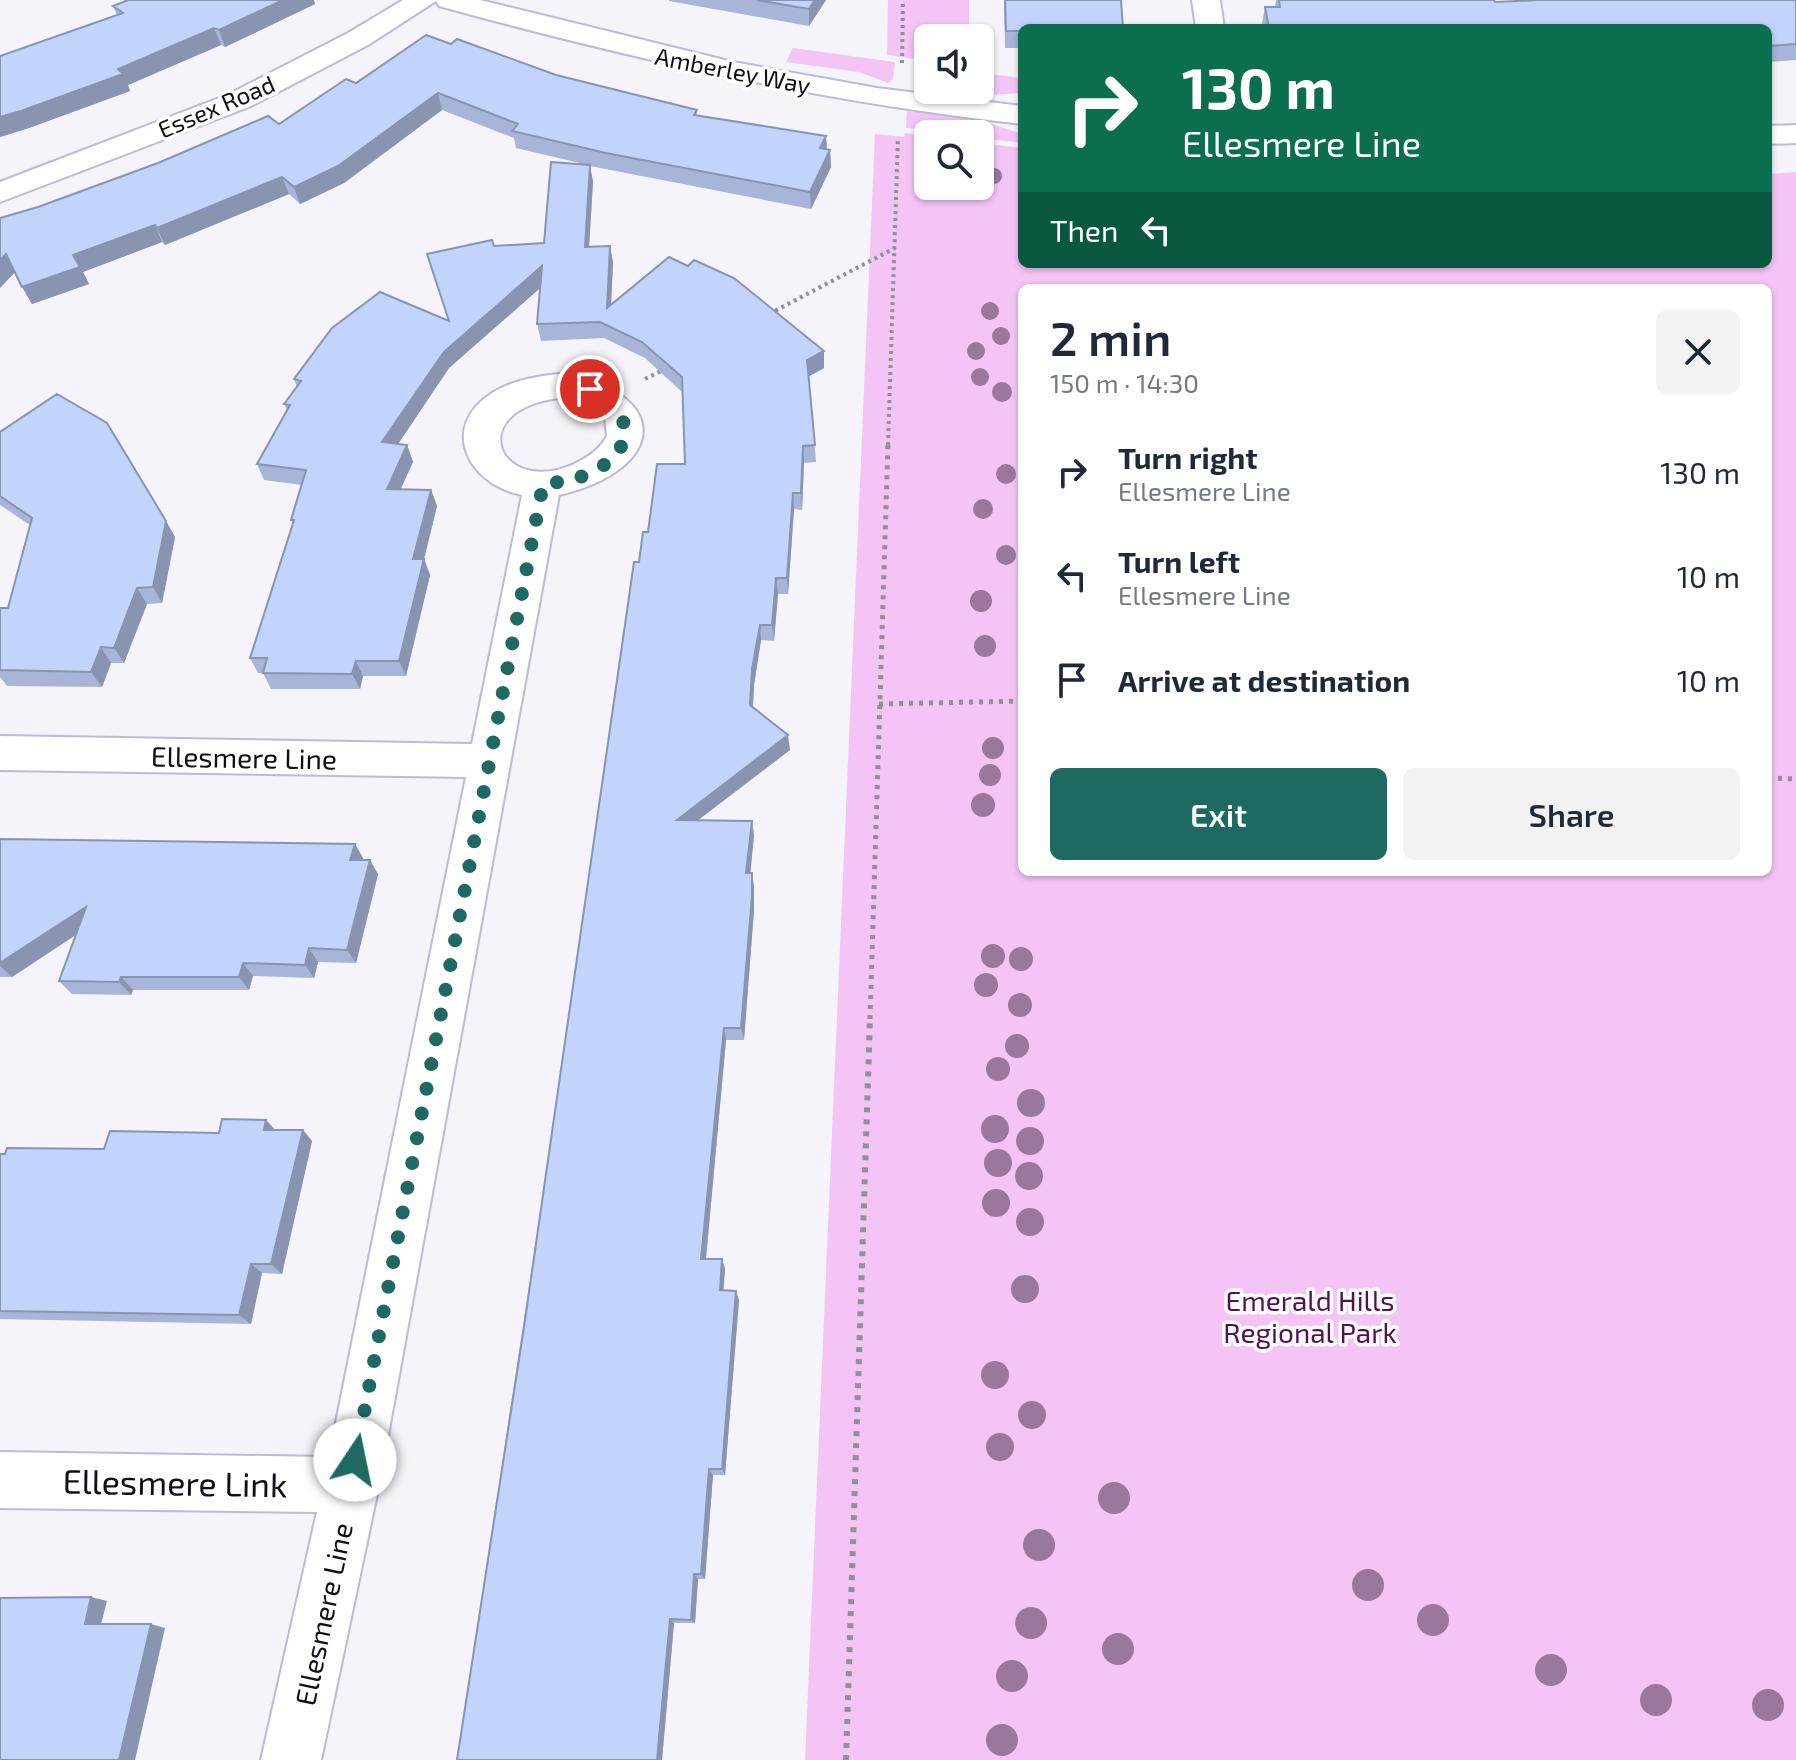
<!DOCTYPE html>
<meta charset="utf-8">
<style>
:root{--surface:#fff;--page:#f2f2f3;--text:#1f2937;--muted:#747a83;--accent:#1e6962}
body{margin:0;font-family:"Exo 2",sans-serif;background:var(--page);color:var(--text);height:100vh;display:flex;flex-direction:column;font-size:30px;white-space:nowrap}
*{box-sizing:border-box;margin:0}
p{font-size:26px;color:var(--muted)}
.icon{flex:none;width:44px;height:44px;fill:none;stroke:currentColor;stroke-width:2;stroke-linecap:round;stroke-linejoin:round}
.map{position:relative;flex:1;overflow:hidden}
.panel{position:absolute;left:1018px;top:284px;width:754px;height:592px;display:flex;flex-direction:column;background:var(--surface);border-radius:12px;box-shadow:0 2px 6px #0004}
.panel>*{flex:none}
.top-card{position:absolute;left:1018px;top:24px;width:754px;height:244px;border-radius:12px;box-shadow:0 2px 6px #0004;background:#0b6e4f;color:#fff;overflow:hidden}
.fabs{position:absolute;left:914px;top:24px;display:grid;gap:16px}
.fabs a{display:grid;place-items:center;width:80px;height:80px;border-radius:12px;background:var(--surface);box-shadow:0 2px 6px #0004;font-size:40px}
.pin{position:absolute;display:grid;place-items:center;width:68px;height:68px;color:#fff;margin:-34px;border:4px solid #fff;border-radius:50%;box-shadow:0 2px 8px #0007}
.me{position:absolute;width:88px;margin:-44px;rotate:11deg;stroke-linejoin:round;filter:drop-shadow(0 0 6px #0008)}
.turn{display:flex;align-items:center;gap:28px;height:168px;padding:0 32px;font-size:36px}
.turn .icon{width:104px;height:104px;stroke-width:2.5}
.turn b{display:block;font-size:56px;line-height:68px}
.then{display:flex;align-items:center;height:76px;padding:0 32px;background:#0003;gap:16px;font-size:30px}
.round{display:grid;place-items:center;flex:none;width:84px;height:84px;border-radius:12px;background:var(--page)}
.head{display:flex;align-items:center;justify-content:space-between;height:136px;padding:0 32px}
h1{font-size:48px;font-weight:600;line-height:60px}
.action{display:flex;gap:16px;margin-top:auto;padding:16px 32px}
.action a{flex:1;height:92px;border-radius:12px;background:var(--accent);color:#fff;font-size:32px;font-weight:600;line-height:92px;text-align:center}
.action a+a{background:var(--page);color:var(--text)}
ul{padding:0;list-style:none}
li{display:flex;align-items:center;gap:24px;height:104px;padding:0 32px}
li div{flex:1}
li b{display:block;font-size:30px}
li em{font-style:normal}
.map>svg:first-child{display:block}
.green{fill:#f5c4f6;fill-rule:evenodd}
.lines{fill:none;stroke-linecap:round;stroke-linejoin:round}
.minor-casing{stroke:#bbbbd7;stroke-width:4}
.path-far2{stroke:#909098;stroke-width:4;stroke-dasharray:3 4;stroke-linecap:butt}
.path-far1{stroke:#909098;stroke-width:5;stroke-dasharray:4 6;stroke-linecap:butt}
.path{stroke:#909098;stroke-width:6;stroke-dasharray:5 7;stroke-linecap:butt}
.minor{fill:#fff;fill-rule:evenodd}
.tree{fill:#9b779f}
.wall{fill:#a7b5d9}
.shaded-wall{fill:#8894b0}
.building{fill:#c2d3fc;stroke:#8894b0;stroke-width:2}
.route{stroke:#1e6962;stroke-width:14;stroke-dasharray:0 25.2}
.labels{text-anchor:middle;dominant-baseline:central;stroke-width:7;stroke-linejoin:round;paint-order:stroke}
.far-street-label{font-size:24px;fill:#0e0e18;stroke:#fff}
.street-label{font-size:28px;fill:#0e0e18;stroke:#fff}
.park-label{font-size:28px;fill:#521055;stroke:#fff}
.near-street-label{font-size:34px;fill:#0e0e18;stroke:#fff}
</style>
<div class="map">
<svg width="1796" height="1760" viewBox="0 0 1796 1760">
<rect width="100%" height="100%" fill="#f4f4fa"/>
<path class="green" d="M888 0H969V38H928V61L887 55Z
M793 48 895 62 893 79 888 83 859 72 786 62Z
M980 73 1022 78V93L973 96 934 90H980Z
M907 111 977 119 1022 134V143L980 138V134L906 128Z
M905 133 928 136V186H980V143L1022 148V264H1768V174L1796 172V1760H805L875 134 904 137ZM1022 288H1768V872H1022Z"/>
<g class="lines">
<g class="minor-casing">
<path id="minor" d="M403 0H480L733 62 877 88 1022 106V124C824 102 631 59 439 6L436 1 368 45 249 107 0 202V182L227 95 348 33Z
M1192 0H1220L1224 28H1196Z
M1796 125V143L1768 144V126Z
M570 373C681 403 655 473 559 495L379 1485 321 1760H261L317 1512 0 1508V1452L329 1457 466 777 0 770V736L472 744 522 495C469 485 438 428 492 393 514 379 544 375 570 373ZM570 397 592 407 605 419 607 436C600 449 587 458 574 464 496 499 459 404 570 397Z"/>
</g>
<path class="path-far2" d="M902 63 903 0
M769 314 895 248
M645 379 665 369
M888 445 898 137"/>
<path class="path-far1" d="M879 704 1022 701
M1768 778 1796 779
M870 1019 888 443"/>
<path class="path" d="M846 1760 870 1017"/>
<use href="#minor" class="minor"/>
</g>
<g class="tree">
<circle cx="994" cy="176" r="8"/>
<circle cx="990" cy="311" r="9"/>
<circle cx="1001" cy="336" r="9"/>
<circle cx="976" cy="351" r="9"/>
<circle cx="980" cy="377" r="9"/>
<circle cx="1002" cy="392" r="10"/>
<circle cx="1006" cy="474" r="10"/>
<circle cx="983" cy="509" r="10"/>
<circle cx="1006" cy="555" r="10"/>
<circle cx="981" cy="601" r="11"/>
<circle cx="985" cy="646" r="11"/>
<circle cx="993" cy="748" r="11"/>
<circle cx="990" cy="775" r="11"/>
<circle cx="983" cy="805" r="12"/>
<circle cx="993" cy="956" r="12"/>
<circle cx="1021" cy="959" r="12"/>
<circle cx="986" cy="985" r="12"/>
<circle cx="1020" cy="1005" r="12"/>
<circle cx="1017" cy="1046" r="12"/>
<circle cx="998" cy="1069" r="12"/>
<circle cx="1031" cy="1103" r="14"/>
<circle cx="995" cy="1129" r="14"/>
<circle cx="1030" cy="1141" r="14"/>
<circle cx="998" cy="1163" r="14"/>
<circle cx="1029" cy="1176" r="14"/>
<circle cx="996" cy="1203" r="14"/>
<circle cx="1030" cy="1222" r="14"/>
<circle cx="1025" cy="1289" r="14"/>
<circle cx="995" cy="1375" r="14"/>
<circle cx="1032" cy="1415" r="14"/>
<circle cx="1000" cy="1447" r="14"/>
<circle cx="1114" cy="1498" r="16"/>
<circle cx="1039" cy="1545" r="16"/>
<circle cx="1368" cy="1585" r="16"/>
<circle cx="1433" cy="1620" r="16"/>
<circle cx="1031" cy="1623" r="16"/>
<circle cx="1118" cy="1649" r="16"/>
<circle cx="1551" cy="1670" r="16"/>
<circle cx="1012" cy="1676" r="16"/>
<circle cx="1656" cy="1700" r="16"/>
<circle cx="1768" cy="1705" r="16"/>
<circle cx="1002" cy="1740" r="16"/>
</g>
<path class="wall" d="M669 0H826L809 26 669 1Z
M1004 0H1121L1022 28V63H1020L1019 48H1005Z
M1276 0H1494L1495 2 1796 0V60L1768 62V28H1262V24L1265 7H1275Z
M315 4 225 47 221 45 128 85 130 91 29 128 0 137V56L117 15 113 6Z
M451 44 556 75 697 110V115L826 136 827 149 830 150 831 167 811 209 590 166 593 182 589 246H610L613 263 611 304 824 368 809 376 816 462 804 463 802 510 794 509 788 594H778L774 641 761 640 754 685 753 707 790 750 698 820 754 835 750 873 754 887V910L744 1040H726L706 1259H722L725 1269 723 1290 739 1300 725 1475H713L705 1579H698L695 1623H674L662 1760H457L639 562 648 532 685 464 682 392 645 358 604 338 541 341 537 324 540 288 449 368 398 444 407 445 413 462 400 489 431 490 437 506 424 559 430 575 406 676H363L360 689H271L263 673H258L250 658 293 524 291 520 302 485 264 480 257 464 287 410 284 404 297 387 294 379 448 321 494 246 544 243 584 164 516 148 514 138 442 110 344 183 300 204 289 194 165 245 162 242 83 272 89 284 32 304 15 272 0 288V218L38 207 279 124 356 83Z
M0 432 166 521 175 537 162 603 147 604 124 663H111L102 687 7 686 0 677V608H8L30 525 0 505Z
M0 839 355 844 363 858 362 860 378 874 356 963 318 962 314 978 253 976 249 990H133L131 995 72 994 59 981 76 935 12 977H0Z
M266 1120 275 1130H303L312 1141 282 1274 262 1273 251 1324 0 1319V1154L104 1149 219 1133Z"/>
<path class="shaded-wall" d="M283 0H314L315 4 225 47 219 30Z
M815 0H826L809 26V9Z
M214 28 221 45 128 85 130 91 29 128 0 137V117Z
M438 93 442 110 344 183 300 204 294 187Z
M826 136 827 153 820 148Z
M830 150 831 167 811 209 810 192Z
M590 165 593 182 588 264 585 247Z
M282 177 289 194 165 245 157 228Z
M155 225 162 242 83 272 89 284 32 304 22 287 73 255Z
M610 246 613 263 610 325 607 308Z
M6 254 16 271 0 288V260Z
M542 266 546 283 449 368 388 459 382 442 444 352Z
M824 351V368L808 377 807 360Z
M407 445 413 462 393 506 387 489Z
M803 446 804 463 802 510 801 493Z
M431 490 437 506 420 575 413 559Z
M793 493 794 509 788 594 787 578Z
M166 521 175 537 162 603 153 587Z
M424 559 430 575 406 676 399 661Z
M776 578 778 594 774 641 772 625Z
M137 588 147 604 124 663 114 648Z
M760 625 761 640 754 685 752 720 750 705 752 669Z
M101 647 111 663 102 687 91 672Z
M356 661 363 676 360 689 352 674Z
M788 735 790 750 680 834 677 820Z
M752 821 754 835 749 887 746 873Z
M355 844 363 858 358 874 350 860Z
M370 860 378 874 356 963 347 950Z
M752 873 754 887V910L744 1040 741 1028Z
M86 907 98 920 12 977 0 966V963Z
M309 948 318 962 314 978 305 965Z
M243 963 253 976 249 990 239 977Z
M121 977 133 990 131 995 119 982Z
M724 1028 726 1040 705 1268 701 1259Z
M266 1120 276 1131 264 1130Z
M303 1130 312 1141 282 1274 271 1264Z
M722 1259 725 1269 723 1299 720 1290Z
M251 1264 262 1273 251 1324 239 1315Z
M736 1291 739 1300 725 1475 722 1469Z
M709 1469 713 1475 705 1579 701 1574Z
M694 1574 698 1579 695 1623 691 1620Z
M91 1597 107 1601 100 1628 85 1624Z
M670 1619 674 1623 662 1760H657Z
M151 1624 165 1628 135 1760H119Z"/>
<path class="building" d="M128 0H283L219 30 214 28 118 69 123 74 21 111 0 117V56L123 13 113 6Z
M757 0H815L809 9Z
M1005 0H1121L1123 28H1022V46L1021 31H1006Z
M1279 0H1494L1495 2 1539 0H1796V44L1768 46V28H1269L1265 7H1280Z
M426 35 451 44 457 39 556 75 697 110 694 115 826 136 820 148 830 150 810 192 606 153 512 131 518 124 438 93 338 166 294 187 282 177 157 228 155 225 73 255 80 267 22 287 6 254 0 260V218L38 207 158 163 268 116 279 124 346 79 356 83Z
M551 162 590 165 585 247 610 246 607 308 669 257 688 266 694 260 734 278 824 351 807 360 815 445 803 446 801 493H793L787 578H776L772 625H760L752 669 750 705 788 735 677 820 752 821 746 873H752V896L741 1028H724L701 1259H722L720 1290 736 1291 722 1469H709L701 1574H694L691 1620 670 1619 657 1760H457L524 1327 634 562H639L643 532H648L657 464H685L682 377 642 342 600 322 537 324 542 266 444 352 382 442 407 445 387 489 431 490 413 559H424L399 661H356L352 674 263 673 267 658H250L294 520H291L306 470 257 464 290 405 284 404 301 381 294 379 332 328 380 292 449 321 427 254 492 240 494 246 544 243Z
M57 394 107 423 166 521 153 587 137 588 114 648 101 647 91 672 0 670V608H8L32 518 0 496V432Z
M0 839 355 844 350 860H370L347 950 309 948 305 965 243 963 239 977H121L119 982 59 981 86 907 0 963Z
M222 1119 266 1120 264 1130H303L271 1264H251L239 1315 0 1311V1154H5L7 1148 104 1149 110 1131 219 1133Z
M91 1597 85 1624H151L119 1760H0V1598Z"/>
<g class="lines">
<path class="route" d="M355 1460 543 484C560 482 577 480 592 472 638 449 634 411 590 389"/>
</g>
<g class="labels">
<g class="far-street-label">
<text transform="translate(733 70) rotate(11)">Amberley Way</text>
<text transform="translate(216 106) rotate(-23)">Essex Road</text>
</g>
<g class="street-label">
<text transform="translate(244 757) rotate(1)">Ellesmere Line</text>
<text transform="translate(323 1614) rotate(-78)">Ellesmere Line</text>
</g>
<g class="park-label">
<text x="1310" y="1300">Emerald Hills<tspan x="1310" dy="32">Regional Park</tspan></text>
</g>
<g class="near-street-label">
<text transform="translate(175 1482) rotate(1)">Ellesmere Link</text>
</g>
</g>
</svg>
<div class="fabs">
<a><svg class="icon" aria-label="sound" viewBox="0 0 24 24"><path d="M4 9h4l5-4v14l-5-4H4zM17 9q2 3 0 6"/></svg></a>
<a><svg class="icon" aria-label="search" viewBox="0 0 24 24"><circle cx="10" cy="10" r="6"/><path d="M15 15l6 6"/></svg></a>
</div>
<div class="pin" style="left:590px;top:389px;background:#d93025"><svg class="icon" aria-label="arrive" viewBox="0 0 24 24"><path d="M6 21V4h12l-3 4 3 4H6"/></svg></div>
<svg class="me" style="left:355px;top:1460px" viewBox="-20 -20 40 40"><circle r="19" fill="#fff"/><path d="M0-13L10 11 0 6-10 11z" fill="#1e6962"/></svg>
<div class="top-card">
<div class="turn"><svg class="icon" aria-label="right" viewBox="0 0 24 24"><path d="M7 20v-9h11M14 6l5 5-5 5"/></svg><div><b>130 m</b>Ellesmere Line</div></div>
<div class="then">Then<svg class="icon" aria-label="left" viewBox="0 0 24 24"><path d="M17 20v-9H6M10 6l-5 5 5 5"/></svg></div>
</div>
<section class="panel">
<div class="head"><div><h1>2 min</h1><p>150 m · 14:30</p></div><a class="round"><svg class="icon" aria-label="close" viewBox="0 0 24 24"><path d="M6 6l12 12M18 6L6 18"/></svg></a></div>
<ul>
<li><svg class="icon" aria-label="right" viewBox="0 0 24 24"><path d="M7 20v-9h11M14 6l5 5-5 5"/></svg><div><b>Turn right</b><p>Ellesmere Line</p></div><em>130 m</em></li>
<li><svg class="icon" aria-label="left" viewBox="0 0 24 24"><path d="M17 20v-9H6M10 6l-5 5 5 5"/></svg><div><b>Turn left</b><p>Ellesmere Line</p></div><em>10 m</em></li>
<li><svg class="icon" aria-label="arrive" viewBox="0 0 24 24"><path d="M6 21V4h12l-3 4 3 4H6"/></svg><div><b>Arrive at destination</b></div><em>10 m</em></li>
</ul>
<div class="action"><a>Exit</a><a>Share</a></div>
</section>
</div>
